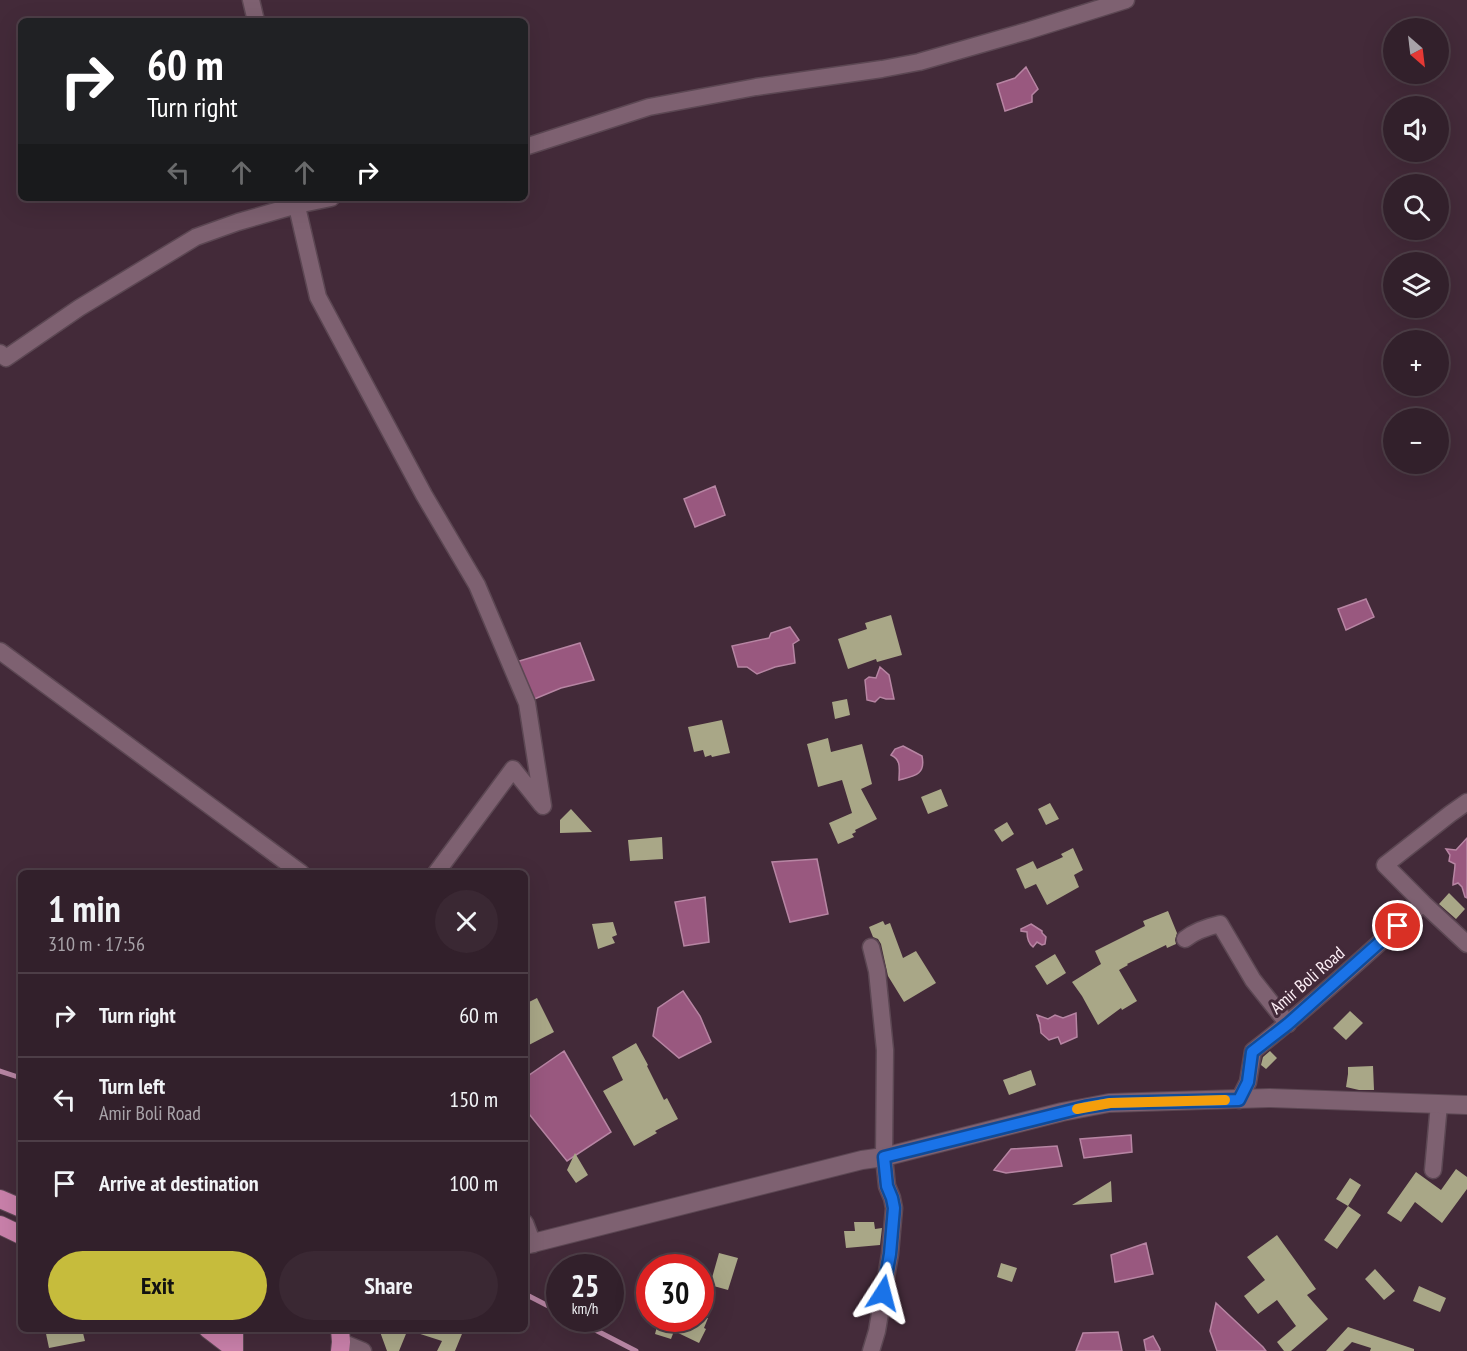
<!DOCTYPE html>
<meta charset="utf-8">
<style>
:root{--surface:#32202b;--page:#3a2833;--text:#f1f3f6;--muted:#a8a3a9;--line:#4d3e47;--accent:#c6bc3c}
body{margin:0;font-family:"PT Sans Narrow",sans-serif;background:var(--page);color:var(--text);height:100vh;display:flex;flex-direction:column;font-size:22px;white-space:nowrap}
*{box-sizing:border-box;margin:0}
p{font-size:20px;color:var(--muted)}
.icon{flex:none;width:33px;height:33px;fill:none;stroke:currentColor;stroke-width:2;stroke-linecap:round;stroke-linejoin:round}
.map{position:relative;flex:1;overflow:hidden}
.drawer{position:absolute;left:18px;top:870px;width:510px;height:462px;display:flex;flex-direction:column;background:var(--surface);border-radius:9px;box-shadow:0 6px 24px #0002,0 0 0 2px var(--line)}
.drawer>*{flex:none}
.hud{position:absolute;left:18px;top:18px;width:510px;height:183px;border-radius:9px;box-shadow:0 6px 24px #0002,0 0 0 2px var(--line);background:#202124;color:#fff;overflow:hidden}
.needle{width:39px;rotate:152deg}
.controls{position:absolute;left:1383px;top:18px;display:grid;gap:12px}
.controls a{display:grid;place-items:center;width:66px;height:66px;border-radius:50%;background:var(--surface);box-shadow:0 6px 24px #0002,0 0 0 2px var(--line);font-size:30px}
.speed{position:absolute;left:546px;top:1254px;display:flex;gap:12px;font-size:30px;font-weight:700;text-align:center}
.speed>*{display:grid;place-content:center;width:78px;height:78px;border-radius:50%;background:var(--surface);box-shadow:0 6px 24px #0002,0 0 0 2px var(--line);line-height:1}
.speed small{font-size:15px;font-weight:400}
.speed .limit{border:9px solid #d22;background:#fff;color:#111}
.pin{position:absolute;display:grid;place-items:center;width:51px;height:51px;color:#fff;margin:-26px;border:3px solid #fff;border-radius:50%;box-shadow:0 2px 6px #0007}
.me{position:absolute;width:66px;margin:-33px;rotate:9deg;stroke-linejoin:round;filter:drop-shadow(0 0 4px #0008)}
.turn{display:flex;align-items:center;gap:21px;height:126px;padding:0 30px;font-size:27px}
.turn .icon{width:78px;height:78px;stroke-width:2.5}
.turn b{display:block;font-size:42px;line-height:51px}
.lanes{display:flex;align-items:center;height:57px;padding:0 30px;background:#0003;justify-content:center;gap:30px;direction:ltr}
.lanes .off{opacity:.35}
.round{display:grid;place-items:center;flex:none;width:63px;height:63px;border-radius:32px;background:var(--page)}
.summary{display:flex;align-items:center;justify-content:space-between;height:102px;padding:0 30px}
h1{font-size:36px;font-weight:700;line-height:45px}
.button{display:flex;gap:12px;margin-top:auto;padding:12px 30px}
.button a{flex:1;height:69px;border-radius:36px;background:var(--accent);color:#111;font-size:24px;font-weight:700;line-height:69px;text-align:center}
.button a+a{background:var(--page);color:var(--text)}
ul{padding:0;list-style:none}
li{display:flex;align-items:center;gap:18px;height:84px;padding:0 30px;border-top:2px solid var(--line)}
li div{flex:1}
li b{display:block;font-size:22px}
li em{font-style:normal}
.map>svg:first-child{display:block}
.water{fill:#99587f;stroke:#b785a3;stroke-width:1.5}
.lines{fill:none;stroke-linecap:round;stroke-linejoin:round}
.stream{stroke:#b785a3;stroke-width:5}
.building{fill:#a9a787}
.minor-casing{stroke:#5c4753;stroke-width:19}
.secondary-casing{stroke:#5c4753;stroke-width:20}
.trunk-casing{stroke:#5c4753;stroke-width:20}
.minor{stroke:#7e6171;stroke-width:16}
.secondary{stroke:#7e6171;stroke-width:18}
.trunk{stroke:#c980aa;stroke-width:18}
.route-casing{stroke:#114b97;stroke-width:15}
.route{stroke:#1a73e8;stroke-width:10}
.slow{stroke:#f59e0b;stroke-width:10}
.labels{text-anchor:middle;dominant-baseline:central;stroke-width:6;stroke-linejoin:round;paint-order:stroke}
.street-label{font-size:18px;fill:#fdeff6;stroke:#432a39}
</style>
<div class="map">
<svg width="1467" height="1351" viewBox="0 0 1467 1351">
<rect width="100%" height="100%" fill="#432a39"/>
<path class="water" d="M1026 67 1038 89 1032 95V102L1005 111 997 84 1015 78Z
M715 486 725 515 695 527 684 499Z
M1366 599 1374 617 1346 630 1338 609Z
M790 627 799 640 793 644 795 663 775 667 757 674 747 667H738L732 646 769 638 771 633Z
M580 643 594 680 561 688 532 700 516 662Z
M880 667 889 675 894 699H886L880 697 875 702 867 700 865 680 869 677 876 678Z
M903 746 922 756C926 775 914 776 899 780 899 770 902 760 891 755L895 749Z
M1467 838V898L1465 897 1462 887 1458 883 1453 885C1453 878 1455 871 1455 864L1449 861 1450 855 1446 849 1456 850Z
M817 859 828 914 790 922 772 862Z
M705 897 709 942 684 946 675 902Z
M1031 924 1042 931V933L1046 937 1045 944 1042 945 1037 942 1033 947C1028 943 1027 938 1027 932L1021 931V929Z
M683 991 700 1016 711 1042 679 1058 653 1036 658 1008Z
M1076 1013 1077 1037 1061 1044 1058 1037 1049 1040 1041 1033 1040 1024 1037 1015 1048 1019 1055 1015 1063 1018Z
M564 1051 611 1132 567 1161 525 1109V1078Z
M1131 1135 1132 1152 1084 1158 1080 1139Z
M1057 1146 1062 1166 1006 1173 994 1170 1011 1149Z
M1146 1243 1153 1274 1115 1282 1111 1255Z
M1216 1303 1263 1347 1266 1351H1217L1210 1331Z
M1118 1332 1122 1351H1076L1083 1333Z
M1153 1336 1160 1349V1351H1146L1144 1340Z"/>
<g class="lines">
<path class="stream" d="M0 1071 21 1078
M525 1294 560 1312
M572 1318 636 1351"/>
</g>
<path class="building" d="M891 615 902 655 877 662 876 659 848 669 838 639 867 629 865 623Z
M847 699 850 715 835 719 832 702Z
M722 720 730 753 712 757 711 755 705 757 703 750 694 752 688 727Z
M828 738 831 752 862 744 872 784 861 789 877 819 855 830 856 832 852 834 854 837 838 844 829 823 852 813 842 780 818 787 807 744Z
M941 789 948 806 928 814 921 797Z
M1050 803 1059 819 1046 825 1038 809Z
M571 809 592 832 560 833V820Z
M1007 822 1014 834 1002 842 994 830Z
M662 837 663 859 630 861 628 840Z
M1073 848 1083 870 1074 875 1079 887 1047 905 1036 884 1025 889 1016 869 1033 861 1037 869 1063 857 1061 854Z
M1449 893 1465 909 1456 919 1439 904Z
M1168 911 1177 933 1175 940 1176 944 1167 948 1166 945 1127 964 1128 965 1119 970 1137 1001 1122 1010 1121 1008 1098 1025 1082 996 1072 982 1101 964 1095 951 1145 926 1143 921Z
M883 921 885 925 890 923 903 958 916 951 936 983 904 1002 888 976 881 944 878 939 873 937 869 927Z
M613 922 617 935 612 937 615 943 598 949 592 924Z
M1055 954 1066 973 1047 985 1035 966Z
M537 998 554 1032 525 1047V1004Z
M1350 1011 1363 1023 1346 1040 1333 1028Z
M636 1043 648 1065 647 1066 664 1100 667 1098 678 1119 655 1131 657 1133 634 1146 603 1091 623 1080 612 1057Z
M1270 1051 1277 1058 1266 1069 1261 1065 1263 1057Z
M1373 1066 1374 1090H1359L1346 1087 1348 1074V1067Z
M1031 1070 1036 1085 1009 1095 1003 1080Z
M575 1153 588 1175 576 1183 567 1170Z
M1456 1169 1467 1177V1189L1442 1223 1415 1202 1401 1222 1387 1213 1416 1172 1441 1190Z
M1350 1178 1361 1185 1348 1206 1336 1199Z
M1111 1181 1112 1202 1072 1205Z
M1348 1206 1361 1215 1337 1249 1324 1240Z
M854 1222H874L875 1229 882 1228 880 1245 846 1248 844 1231H855Z
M1277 1235 1316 1289 1307 1295 1328 1319 1291 1351H1284L1277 1342 1296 1326 1277 1300 1258 1314 1244 1296 1265 1280 1247 1257Z
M719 1253 738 1258 728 1290 710 1285Z
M1001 1263 1017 1268 1012 1282 997 1277Z
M1375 1269 1395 1291 1384 1300 1365 1279Z
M1419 1286 1446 1298 1440 1312 1413 1301Z
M648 1318H708L704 1328 706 1329 699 1343 674 1331 671 1339 655 1334 658 1323Z
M1348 1327 1414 1349V1351H1370L1371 1348 1352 1342 1343 1351H1326Z
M45 1329H82L85 1341 49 1348Z
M379 1329H408L399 1351H387Z
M412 1329H464L455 1351H437L442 1341 411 1331Z"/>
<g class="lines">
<g class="minor-casing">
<path id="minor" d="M251 0 256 21
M525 147 649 107 756 87 882 69 919 62 1027 31 1126 0
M295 198 318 297 424 495 477 585 527 703 543 806
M0 353 6 358 79 308 196 237 238 222 297 205 331 198
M0 651 301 873
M1467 802 1450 814 1385 865 1423 903 1467 944
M436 873 513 769 542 805
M1185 939C1195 931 1207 927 1220 924L1253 980 1288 1024
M871 947 877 971 885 1050 884 1157 887 1186 892 1198 894 1208 890 1254 877 1331 871 1351
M1239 1100 1248 1082 1253 1051C1312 1005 1368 954 1423 903
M1433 1170 1439 1104
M525 1223 533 1244
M341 1342 363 1351"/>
</g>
<g class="secondary-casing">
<path id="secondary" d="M525 1245 862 1160 884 1157 1062 1112 1109 1103 1269 1098 1467 1105"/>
</g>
<g class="trunk-casing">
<path id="trunk" d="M0 1199 21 1208
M0 1225 21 1235
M208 1329 234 1349
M234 1329V1351
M340 1329 341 1342 340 1351"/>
</g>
<use href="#minor" class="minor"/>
<use href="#secondary" class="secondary"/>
<use href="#trunk" class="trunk"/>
</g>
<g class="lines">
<g class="route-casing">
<path id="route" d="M883 1293 890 1254 894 1208 892 1198 887 1186 884 1157 1085 1107 1110 1103 1239 1100 1248 1082 1252 1052 1288 1024 1398 926"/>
</g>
<use href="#route" class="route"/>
<path class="slow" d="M1077 1109 1110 1103 1225 1100"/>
</g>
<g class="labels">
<g class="street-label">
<text transform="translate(1307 980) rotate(-41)">Amir Boli Road</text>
</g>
</g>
</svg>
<div class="controls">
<a><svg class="needle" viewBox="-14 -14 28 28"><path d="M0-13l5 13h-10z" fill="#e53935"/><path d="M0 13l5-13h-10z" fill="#a8a3a9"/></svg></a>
<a><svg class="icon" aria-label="sound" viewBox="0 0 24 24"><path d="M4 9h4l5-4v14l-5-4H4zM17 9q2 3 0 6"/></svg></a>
<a><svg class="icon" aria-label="search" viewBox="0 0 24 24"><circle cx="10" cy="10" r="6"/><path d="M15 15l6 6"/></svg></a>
<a><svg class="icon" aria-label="layers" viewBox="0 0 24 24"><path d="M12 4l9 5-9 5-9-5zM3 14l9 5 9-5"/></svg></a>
<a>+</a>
<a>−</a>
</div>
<div class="speed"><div>25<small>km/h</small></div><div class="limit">30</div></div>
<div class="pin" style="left:1398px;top:926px;background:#d93025"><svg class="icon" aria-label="arrive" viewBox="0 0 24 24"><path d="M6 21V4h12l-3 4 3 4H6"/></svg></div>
<svg class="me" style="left:883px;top:1293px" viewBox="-20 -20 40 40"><path d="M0-17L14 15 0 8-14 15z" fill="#1a73e8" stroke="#fff" stroke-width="4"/></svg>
<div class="hud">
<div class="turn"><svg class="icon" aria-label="right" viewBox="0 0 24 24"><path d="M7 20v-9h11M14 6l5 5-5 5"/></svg><div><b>60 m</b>Turn right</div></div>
<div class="lanes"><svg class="icon off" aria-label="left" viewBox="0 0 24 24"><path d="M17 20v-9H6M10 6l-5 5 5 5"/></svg><svg class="icon off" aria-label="ahead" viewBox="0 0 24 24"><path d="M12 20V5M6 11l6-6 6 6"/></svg><svg class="icon off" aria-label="ahead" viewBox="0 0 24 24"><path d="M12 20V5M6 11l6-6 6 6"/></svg><svg class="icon" aria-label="right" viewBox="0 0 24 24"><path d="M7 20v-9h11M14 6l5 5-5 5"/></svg></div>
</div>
<section class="drawer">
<div class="summary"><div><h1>1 min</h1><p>310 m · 17:56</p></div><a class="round"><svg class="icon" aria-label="close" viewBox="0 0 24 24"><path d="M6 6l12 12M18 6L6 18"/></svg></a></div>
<ul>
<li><svg class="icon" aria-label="right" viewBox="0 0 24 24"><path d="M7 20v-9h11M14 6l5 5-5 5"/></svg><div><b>Turn right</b></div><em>60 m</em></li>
<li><svg class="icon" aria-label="left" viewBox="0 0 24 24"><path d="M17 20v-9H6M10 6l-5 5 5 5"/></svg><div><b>Turn left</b><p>Amir Boli Road</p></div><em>150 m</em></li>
<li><svg class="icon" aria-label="arrive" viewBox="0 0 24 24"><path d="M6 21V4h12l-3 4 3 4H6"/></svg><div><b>Arrive at destination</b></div><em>100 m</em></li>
</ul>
<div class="button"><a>Exit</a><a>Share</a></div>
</section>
</div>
